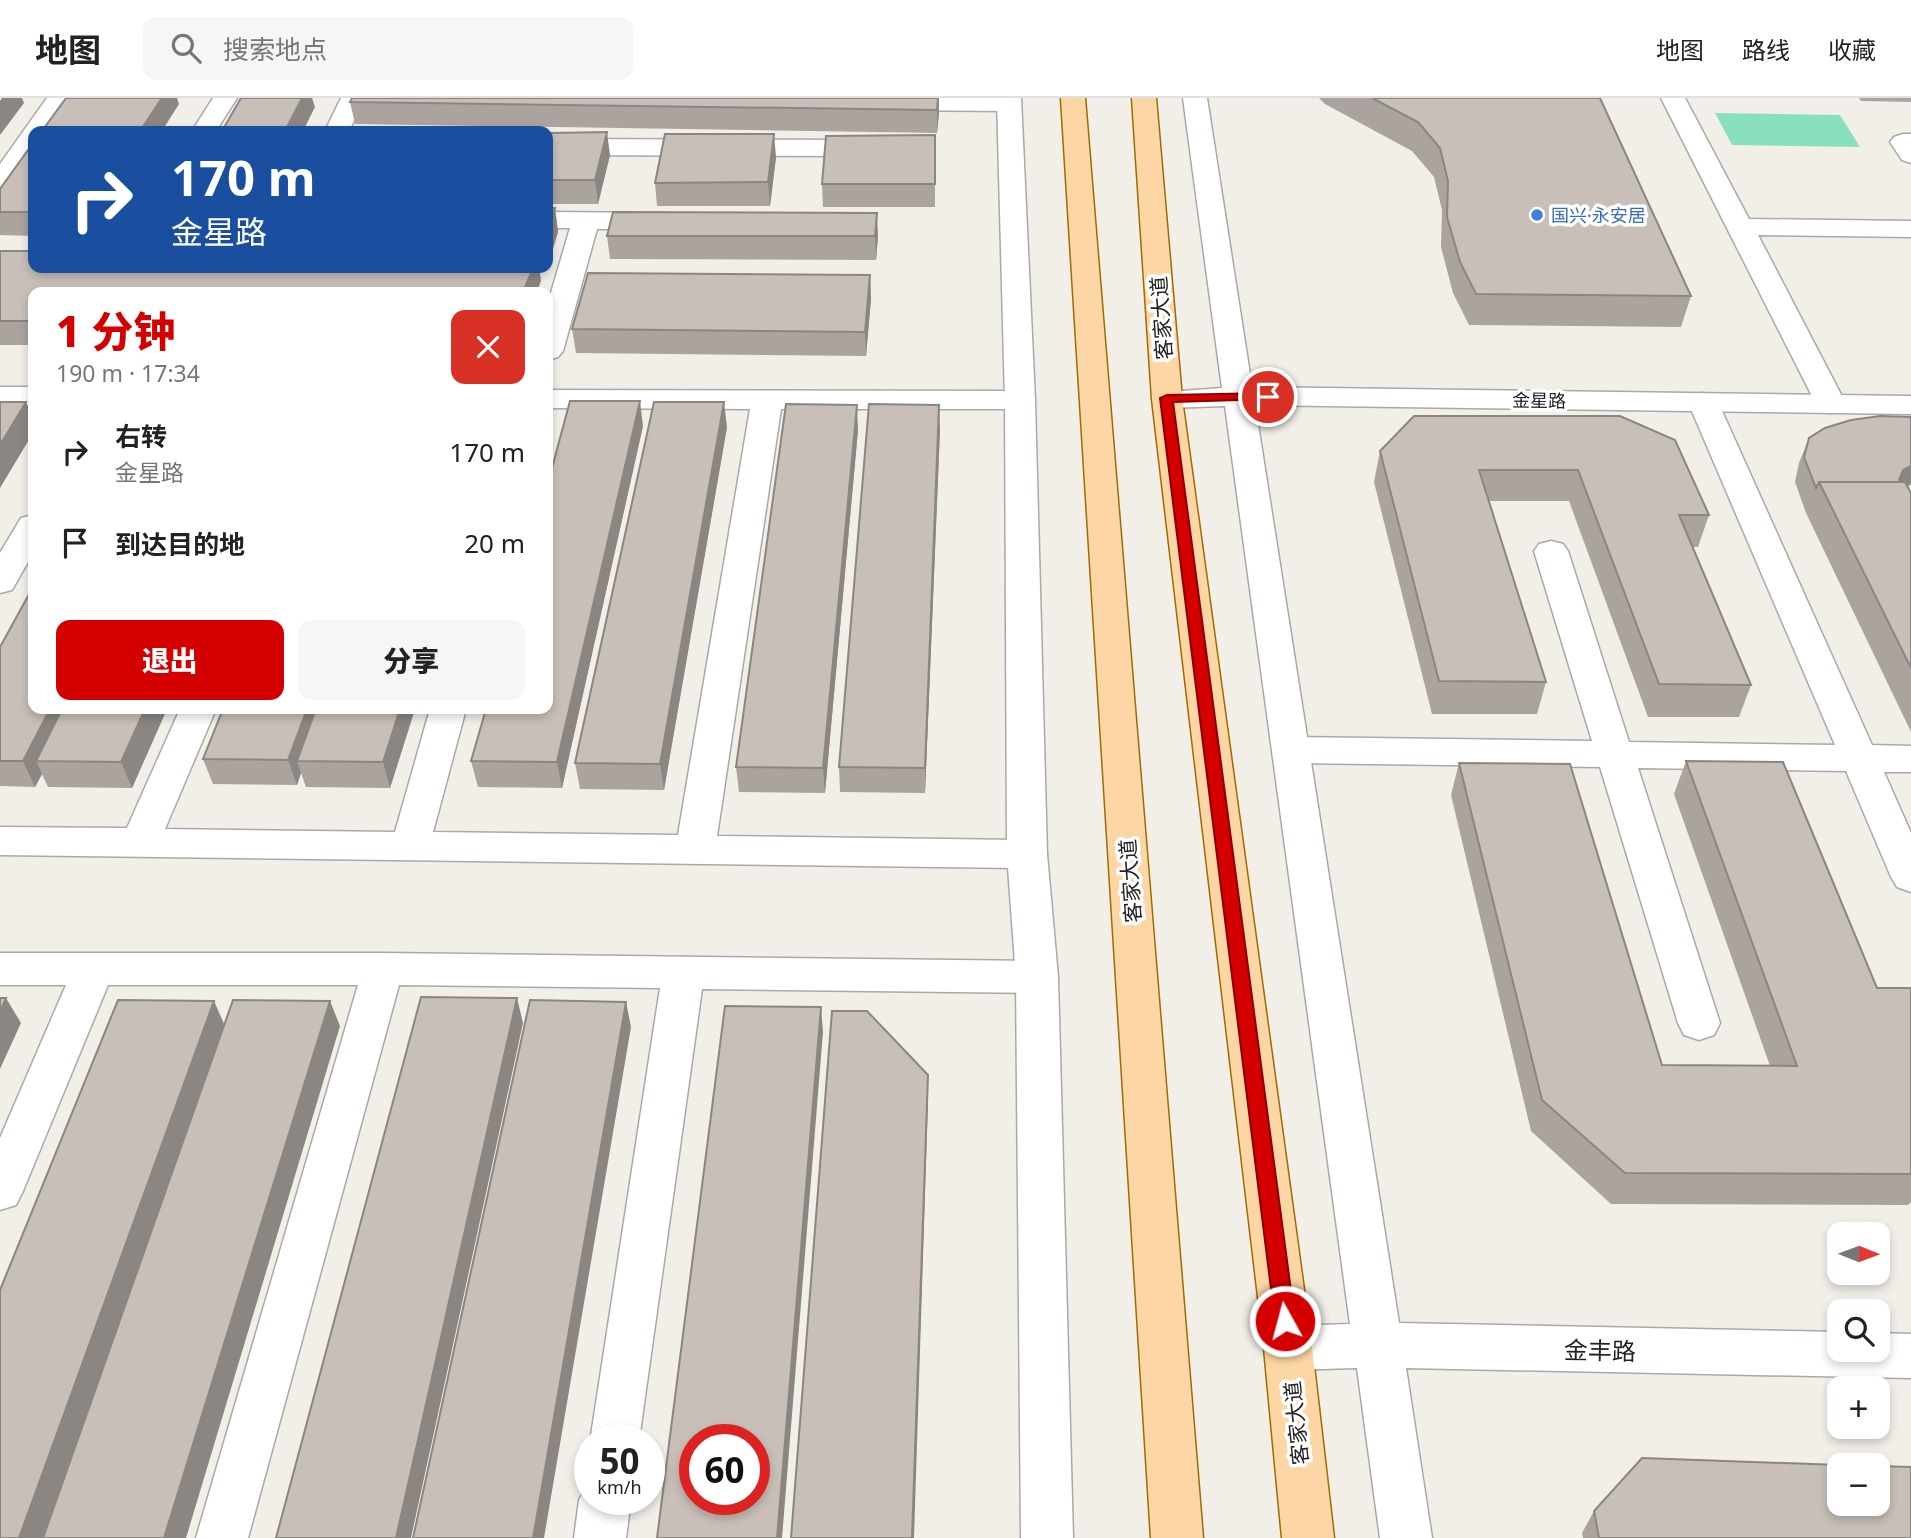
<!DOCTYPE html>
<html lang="zh">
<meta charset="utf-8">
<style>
:root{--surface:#fff;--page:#f6f6f6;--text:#222;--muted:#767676;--line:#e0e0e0;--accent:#d40000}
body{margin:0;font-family:"Noto Sans","Noto Sans SC",sans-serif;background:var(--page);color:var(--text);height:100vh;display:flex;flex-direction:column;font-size:26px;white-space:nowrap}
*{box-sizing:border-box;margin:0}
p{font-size:23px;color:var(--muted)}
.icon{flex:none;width:38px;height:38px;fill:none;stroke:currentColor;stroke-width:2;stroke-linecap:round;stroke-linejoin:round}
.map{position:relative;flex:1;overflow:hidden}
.panel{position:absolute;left:28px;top:189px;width:525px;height:427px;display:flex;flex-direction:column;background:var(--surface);border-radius:14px;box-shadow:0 4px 10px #0003}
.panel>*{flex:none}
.hud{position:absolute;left:28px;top:28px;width:525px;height:147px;border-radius:14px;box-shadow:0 4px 10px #0003;background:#1a4fa0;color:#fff;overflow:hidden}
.needle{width:46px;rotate:91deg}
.buttons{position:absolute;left:1827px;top:1124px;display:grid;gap:14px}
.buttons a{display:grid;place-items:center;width:63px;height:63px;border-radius:14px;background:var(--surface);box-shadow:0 4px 10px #0003;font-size:35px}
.speed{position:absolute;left:574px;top:1326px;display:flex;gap:14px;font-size:35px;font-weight:700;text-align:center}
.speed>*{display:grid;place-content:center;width:91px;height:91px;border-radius:50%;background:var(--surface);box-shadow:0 4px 10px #0003;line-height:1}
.speed small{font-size:18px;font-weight:400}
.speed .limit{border:10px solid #d22;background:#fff;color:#111}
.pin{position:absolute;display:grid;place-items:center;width:60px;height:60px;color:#fff;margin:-30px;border:4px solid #fff;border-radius:50%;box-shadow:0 2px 7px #0007}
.me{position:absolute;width:77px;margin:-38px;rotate:353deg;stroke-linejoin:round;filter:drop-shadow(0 0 5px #0008)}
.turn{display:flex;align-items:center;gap:24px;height:147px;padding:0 28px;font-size:32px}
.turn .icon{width:91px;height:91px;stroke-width:2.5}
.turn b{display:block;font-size:49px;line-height:60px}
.round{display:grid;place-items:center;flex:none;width:74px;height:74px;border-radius:14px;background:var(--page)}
.headline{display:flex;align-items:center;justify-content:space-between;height:119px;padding:0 28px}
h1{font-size:42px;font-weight:800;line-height:52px;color:var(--accent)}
.action{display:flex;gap:14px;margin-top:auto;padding:14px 28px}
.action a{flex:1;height:80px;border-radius:14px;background:var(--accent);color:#fff;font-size:28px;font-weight:800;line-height:80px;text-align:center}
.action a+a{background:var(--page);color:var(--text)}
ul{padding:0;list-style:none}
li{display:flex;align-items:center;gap:21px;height:91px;padding:0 28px}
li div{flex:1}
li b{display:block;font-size:26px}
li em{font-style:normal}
header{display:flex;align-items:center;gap:42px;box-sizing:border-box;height:98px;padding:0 35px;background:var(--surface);border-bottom:2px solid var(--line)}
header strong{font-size:33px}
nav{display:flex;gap:38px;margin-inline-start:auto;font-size:24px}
.search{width:490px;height:63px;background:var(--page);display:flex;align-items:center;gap:18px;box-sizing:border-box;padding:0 24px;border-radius:14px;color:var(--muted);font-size:26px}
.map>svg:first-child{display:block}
.pitch{fill:#88e0be}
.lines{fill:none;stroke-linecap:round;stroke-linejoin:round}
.minor-casing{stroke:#a9a9a9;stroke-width:3}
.tertiary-casing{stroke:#a9a9a9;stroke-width:3}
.primary-casing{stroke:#a06b00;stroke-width:3}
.minor{fill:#fff;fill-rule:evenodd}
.tertiary{fill:#fff;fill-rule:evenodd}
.primary{fill:#fcd6a4;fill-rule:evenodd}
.wall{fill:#aba49e}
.shaded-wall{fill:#8b8681}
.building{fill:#c7bfb8;stroke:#8b8681;stroke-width:2;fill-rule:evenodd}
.route{fill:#d40000;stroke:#8a0000;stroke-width:2}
.shop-dot{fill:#3f7fe0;stroke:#fff;stroke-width:2.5}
.labels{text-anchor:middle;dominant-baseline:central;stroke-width:7;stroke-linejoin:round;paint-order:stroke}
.far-shop-label{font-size:18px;fill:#366cbe;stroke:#fff;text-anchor:start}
.far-street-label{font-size:18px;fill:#222;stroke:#fff}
.street-label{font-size:21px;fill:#222;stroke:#fff}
.near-street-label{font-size:24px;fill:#222;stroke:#fff}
</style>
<header>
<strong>地图</strong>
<div class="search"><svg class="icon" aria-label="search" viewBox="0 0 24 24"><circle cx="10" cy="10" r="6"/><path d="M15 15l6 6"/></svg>搜索地点</div>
<nav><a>地图</a><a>路线</a><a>收藏</a></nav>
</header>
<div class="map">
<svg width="1911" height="1440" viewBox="0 0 1911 1440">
<rect width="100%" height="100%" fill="#f2efe9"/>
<path class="pitch" d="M1715 15 1840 17 1860 49 1732 47Z"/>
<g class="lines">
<g class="minor-casing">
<path id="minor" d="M47 0H72L49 33H33V56L9 91 0 93V66Z
M213 0H237L216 33H192Z
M341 0H365L349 33H325Z
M876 0H1015L1021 6 1018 11 1009 13 885 12 876 10 873 5Z
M1661 0H1685L1749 121 1911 123V139L1758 137 1846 306 1842 312 1831 315 1820 312 1816 306Z
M1903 36H1911V65L1902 62 1890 44 1894 39Z
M548 41 878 42 887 45 891 50 887 55 878 58 548 57Z
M548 114 665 115 675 117 679 123 675 129 665 131H597L563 253 558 259 548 262V205L570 130H548Z
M0 289H33V307H0Z
M548 292 1020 293 1031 296 1035 302 1031 308 1020 311H781L717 738 1027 742 1041 746 1047 756 1041 766 1027 770 0 757V729L127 730 180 611H216L165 731 395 734 430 611H466L433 734 678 737 750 311 548 310Z
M1703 295 1714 298 1718 304 1872 647 1911 648V674H1884L1911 735V794L1897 789 1891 779 1846 673 1638 670 1720 925 1714 937 1699 942 1684 937 1678 925 1600 669 1291 665 1278 661 1272 652 1278 643 1291 639 1592 643 1534 453 1539 446 1551 443 1563 446 1568 453 1629 644 1835 647 1688 304 1692 298Z
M33 417V455L12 492 0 495V455L21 420Z
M0 855H383L1037 863 1052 868 1058 879 1052 890 1037 895 702 891 639 1342 590 1344 660 890 399 887 248 1440H196L358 887H108L23 1093 16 1107 0 1112V1040L66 887H0Z
M590 1383V1402H631L626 1440H574L579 1402Z"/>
</g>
<g class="tertiary-casing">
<path id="tertiary" d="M997 0H1021L1035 302 1047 756 1058 879 1073 1440H1021L1016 879 1007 756 1005 302Z
M1183 0H1207L1252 289 1911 298V316L1255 307 1399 1225 1839 1234V1251H1878V1235L1911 1236V1280L1406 1270 1432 1440H1380L1357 1270 1288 1272 1271 1266 1264 1250 1271 1234 1288 1228 1350 1226 1225 308 1167 310 1156 307 1152 301 1156 295 1222 290Z"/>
</g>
<g class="primary-casing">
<path id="primary" d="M1061 0H1085L1203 1440H1151Z
M1132 0H1156L1182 301 1312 1250 1334 1440H1282L1264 1250 1152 301Z"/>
</g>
<use href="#minor" class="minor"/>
<use href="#tertiary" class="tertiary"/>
<use href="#primary" class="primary"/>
</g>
<path class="wall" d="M352 0H939V15L937 35 355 26 350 4Z
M1319 0H1600L1691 198 1681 229 1469 227 1453 195 1441 149 1442 112 1434 79 1412 53 1325 6Z
M1859 0H1911V4L1861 3Z
M548 35 610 57 598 106H548Z
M935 37V109H823L822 86Z
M33 45V138L0 137V91Z
M776 59 770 108H657L655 85Z
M548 110H555L558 134 551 157H548Z
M607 138H878L876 162 610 161Z
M0 153 541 182 537 194H33V247H0Z
M870 177 871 201 866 258 576 255 572 231Z
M1620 318 1709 417 1698 449H1692L1751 587 1739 619H1648L1569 403H1489L1546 584 1537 616H1432L1374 384 1380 353Z
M1911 319V387L1908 388 1911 395V634L1806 415 1795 384 1799 365 1809 340Z
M643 328 562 690 478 689 471 663Z
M727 329 664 692 580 691 575 665Z
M858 332 825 695 739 694 736 669Z
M940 332 925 695 840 694 839 669Z
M0 549 33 611H167L132 690 48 689 42 676 35 689 0 688Z
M223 611H415L390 690 306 689 301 675 297 687 213 686 203 661Z
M1686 663 1877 890H1911V1104L1908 1107 1611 1106 1531 1033 1451 697 1459 665 1662 967 1770 968 1674 696Z
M1594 1413 1911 1440H1583L1582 1435Z"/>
<path class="shaded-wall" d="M2 0H22L24 5 0 37V3Z
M162 0H177L179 6 162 33H140Z
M302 0H312L315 9 303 33H285Z
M938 0 939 15 937 35V12Z
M607 34 610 57 598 106 595 82Z
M774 36 776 59 770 108 768 84Z
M555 110 558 134 551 157 548 131Z
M877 115 878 138 876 162 875 138Z
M533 170H539L541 182 537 194H523Z
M870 177 871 201 866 258 865 234Z
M640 303 643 328 562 690 557 664Z
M26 304 33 321V335L0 390V347Z
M724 304 727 329 664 692 660 666Z
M857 307 858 332 825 695 823 670Z
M939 307 940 332 925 695V670Z
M1911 368V384L1909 387 1902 391H1895L1903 372Z
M50 611H74L36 663 42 676 35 689 23 663Z
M145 611H167L132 690 121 664Z
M307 611H324L297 663 301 675 297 687 288 662Z
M400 611H415L390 690 383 664Z
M6 900 21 925 0 971V914Z
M517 900 523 925 411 1440H396Z
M214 903 225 928 44 1440H19Z
M330 903 340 928 186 1440H164Z
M626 904 631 929 544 1440H533Z
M821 909 823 934 782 1440H777Z
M928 977V1002L914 1440H912Z"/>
<path class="building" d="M66 0H162L140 33H42Z
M241 0H302L285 33H222Z
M352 0H938L937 12 350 4Z
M1372 0H1600L1691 198 1476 196 1460 164 1447 119 1448 83 1440 50 1418 24Z
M607 34 595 82H548V35Z
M665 36H774L768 84 655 85Z
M935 37V86H822L826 38Z
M33 45V114H0V91Z
M548 110H555L548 131Z
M613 114 877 115 875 138H607Z
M0 153H33V170H533L523 194H33V223H0Z
M588 175 870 177 865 234 572 231Z
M570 303H640L557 664 471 663 486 611H548V385Z
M0 304H26L0 347Z
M654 304H724L660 666 575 665Z
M786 306 857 307 823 670 736 669Z
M869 306 939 307 925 670 839 669Z
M1414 318H1620L1675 342 1709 417H1679L1751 587 1659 586 1578 372H1479L1546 584 1439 583 1380 353Z
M1880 318 1911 319V368L1903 372 1899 382 1900 384H1819L1816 390 1804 359 1809 340 1825 330 1851 322Z
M1819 384H1905L1911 395V570Z
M33 489V611H50L23 663H0V549Z
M62 611H145L121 664 36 663Z
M223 611H307L288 662 203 661Z
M316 611H400L383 664 297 663Z
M1686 663 1783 664 1877 890H1911V1076L1625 1075 1542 1002 1459 665 1570 666 1662 967 1797 968Z
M421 899 517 900 396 1440H276Z
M0 900H6L0 914Z
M118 902 214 903 19 1440H0V1192Z
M233 902 330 903 164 1440H43Z
M530 902 626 904 533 1440H413Z
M725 908 821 909 777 1440H657ZM695 1342H754V1402H695Z
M832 913H867L928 977 912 1440H791Z
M1642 1360 1839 1367V1405H1878V1368L1911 1369V1440H1599L1594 1413Z"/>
<path class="route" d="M1268 295 1272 296V301L1173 304 1295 1223 1292 1229 1285 1232 1278 1229 1275 1223 1160 300 1167 297Z"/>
<circle class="shop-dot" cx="1537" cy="117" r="7"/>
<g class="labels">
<g class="far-shop-label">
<text x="1551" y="117">国兴·永安居</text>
</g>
<g class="far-street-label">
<text transform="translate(1539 302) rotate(1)">金星路</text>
</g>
<g class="street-label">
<text transform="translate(1161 220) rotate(-94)">客家大道</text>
<text transform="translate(1130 783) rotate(-94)">客家大道</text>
<text transform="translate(1296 1325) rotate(-96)">客家大道</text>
</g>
<g class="near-street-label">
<text transform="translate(1600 1252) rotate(1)">金丰路</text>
</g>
</g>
</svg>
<div class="buttons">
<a><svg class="needle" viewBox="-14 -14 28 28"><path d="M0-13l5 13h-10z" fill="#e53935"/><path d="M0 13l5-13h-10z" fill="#767676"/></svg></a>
<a><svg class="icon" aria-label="search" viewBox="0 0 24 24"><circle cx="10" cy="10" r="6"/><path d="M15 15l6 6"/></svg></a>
<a>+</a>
<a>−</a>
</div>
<div class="speed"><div>50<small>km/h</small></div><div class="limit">60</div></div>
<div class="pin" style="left:1268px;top:299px;background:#d93025"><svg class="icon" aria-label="arrive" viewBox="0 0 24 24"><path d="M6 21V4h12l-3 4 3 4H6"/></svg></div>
<svg class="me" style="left:1285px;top:1223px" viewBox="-20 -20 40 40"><circle r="17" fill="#d40000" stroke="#fff" stroke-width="3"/><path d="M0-11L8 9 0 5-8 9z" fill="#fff"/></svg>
<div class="hud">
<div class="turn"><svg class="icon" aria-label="right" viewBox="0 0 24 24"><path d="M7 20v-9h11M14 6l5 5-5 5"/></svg><div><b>170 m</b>金星路</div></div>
</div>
<section class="panel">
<div class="headline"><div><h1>1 分钟</h1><p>190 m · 17:34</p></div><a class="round" style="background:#d93025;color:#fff"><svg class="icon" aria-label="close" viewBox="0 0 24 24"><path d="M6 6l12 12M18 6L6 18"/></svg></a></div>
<ul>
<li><svg class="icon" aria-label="right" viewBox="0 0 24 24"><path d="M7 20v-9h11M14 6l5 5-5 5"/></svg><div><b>右转</b><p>金星路</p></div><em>170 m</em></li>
<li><svg class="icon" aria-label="arrive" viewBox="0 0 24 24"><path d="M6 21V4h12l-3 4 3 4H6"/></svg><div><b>到达目的地</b></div><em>20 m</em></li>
</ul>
<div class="action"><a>退出</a><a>分享</a></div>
</section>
</div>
